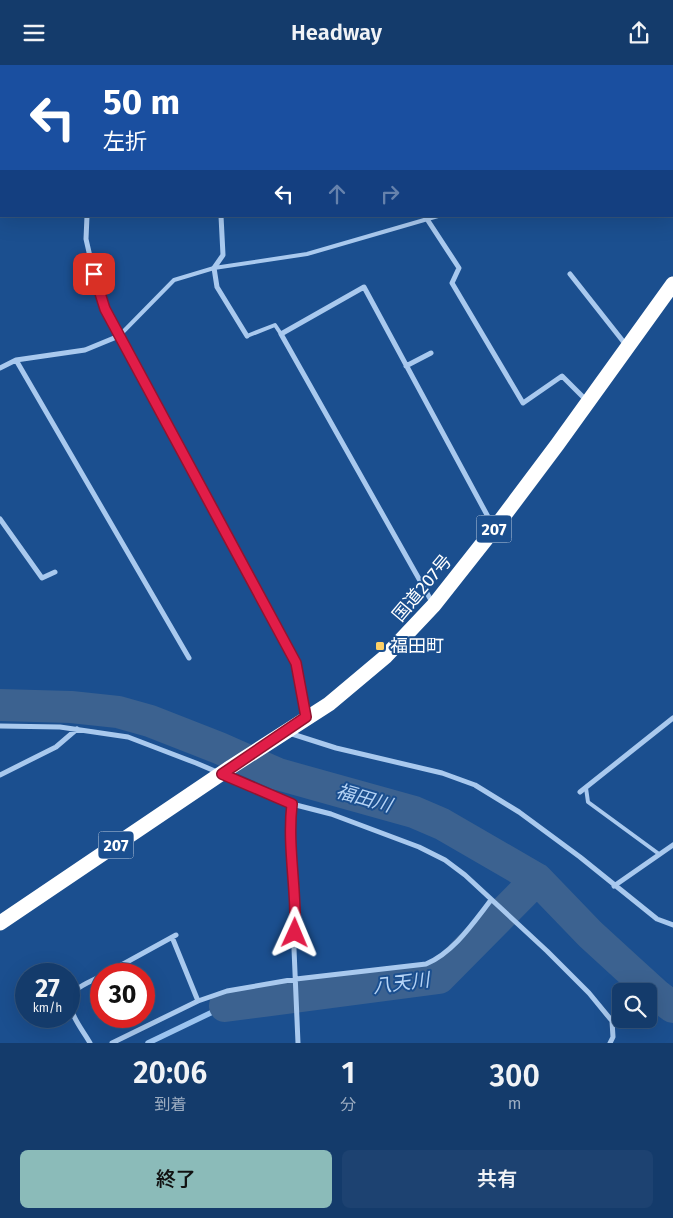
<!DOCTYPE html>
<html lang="ja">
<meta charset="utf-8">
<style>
:root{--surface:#143b6b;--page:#1d4271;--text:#f1f3f6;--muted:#9dadc1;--line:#33557e;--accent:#8bbbb9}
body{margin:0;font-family:"Fira Sans","Noto Sans JP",sans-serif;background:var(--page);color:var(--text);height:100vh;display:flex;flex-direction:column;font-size:19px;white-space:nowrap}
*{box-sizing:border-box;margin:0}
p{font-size:16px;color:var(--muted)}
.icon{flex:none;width:28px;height:28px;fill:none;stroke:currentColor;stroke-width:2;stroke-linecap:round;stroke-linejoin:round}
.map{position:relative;height:978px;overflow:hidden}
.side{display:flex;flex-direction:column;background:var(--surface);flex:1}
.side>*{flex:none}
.top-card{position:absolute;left:0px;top:0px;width:674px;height:152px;box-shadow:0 5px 20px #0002,0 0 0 1px var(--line);background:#1a4fa0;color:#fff;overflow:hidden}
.controls{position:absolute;left:612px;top:918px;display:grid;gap:10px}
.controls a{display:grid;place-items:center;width:45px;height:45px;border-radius:8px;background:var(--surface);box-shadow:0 5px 20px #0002,0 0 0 1px var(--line);font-size:25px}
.speed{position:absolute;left:15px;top:898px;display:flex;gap:10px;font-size:25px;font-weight:700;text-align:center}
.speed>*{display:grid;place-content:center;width:65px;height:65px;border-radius:50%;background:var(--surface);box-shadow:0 5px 20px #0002,0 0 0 1px var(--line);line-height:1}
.speed small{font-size:12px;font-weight:400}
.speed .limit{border:8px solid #d22;background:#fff;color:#111}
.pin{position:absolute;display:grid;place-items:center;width:42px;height:42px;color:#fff;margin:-21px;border-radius:10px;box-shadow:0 2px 8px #0006}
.me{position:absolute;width:55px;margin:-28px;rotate:1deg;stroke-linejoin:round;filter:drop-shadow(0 0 4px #0008)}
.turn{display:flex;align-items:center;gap:18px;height:105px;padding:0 20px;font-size:22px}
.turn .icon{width:65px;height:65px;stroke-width:2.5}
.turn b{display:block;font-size:35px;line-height:42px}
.lanes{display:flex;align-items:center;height:48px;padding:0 20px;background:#0003;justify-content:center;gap:25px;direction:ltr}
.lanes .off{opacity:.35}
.eta{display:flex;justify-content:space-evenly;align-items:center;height:85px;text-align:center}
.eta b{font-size:30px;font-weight:600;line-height:35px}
.primary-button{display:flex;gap:10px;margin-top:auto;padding:10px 20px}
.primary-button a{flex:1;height:58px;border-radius:8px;background:var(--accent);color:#111;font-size:20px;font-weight:600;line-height:58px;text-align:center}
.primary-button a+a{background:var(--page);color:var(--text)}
header{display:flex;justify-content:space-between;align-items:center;height:65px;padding:0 20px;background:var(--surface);font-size:22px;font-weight:600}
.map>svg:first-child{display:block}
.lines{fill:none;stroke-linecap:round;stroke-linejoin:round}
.stream{stroke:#9cc4f0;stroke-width:5.5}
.river{stroke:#3c6290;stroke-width:32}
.lane{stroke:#a9c9ee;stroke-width:4}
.street{stroke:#a9c9ee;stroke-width:5}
.highway{stroke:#fff;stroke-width:15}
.route-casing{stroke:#92132f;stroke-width:12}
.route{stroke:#e11d48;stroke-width:9}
.poi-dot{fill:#ffd166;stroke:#1b4f8f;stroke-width:2}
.labels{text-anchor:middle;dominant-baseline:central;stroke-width:4;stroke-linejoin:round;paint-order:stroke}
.shield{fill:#1b4f8f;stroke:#bbcadd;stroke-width:1}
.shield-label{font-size:16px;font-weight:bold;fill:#fff}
.street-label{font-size:18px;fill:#fff;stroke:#1b4f8f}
.poi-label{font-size:18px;fill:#fff;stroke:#1b4f8f;text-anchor:start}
.water-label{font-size:19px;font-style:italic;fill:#b5d3f5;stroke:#1b4f8f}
</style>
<header><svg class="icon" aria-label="menu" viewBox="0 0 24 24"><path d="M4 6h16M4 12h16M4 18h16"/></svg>Headway<svg class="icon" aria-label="share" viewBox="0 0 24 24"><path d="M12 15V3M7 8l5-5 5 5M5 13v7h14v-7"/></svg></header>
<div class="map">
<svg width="673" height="978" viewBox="0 0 673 978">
<rect width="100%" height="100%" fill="#1b4f8f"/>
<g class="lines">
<path class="stream" d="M148 978 225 941"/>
<path class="river" d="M0 640 71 642 118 647 150 656 219 683 278 709 414 747 442 759 537 814 590 869 626 902 658 931 673 942
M225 941 439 913 537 814"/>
<path class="lane" d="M119 271 174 215 214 203 307 189 438 151
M247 271 275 260 281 269
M586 723 588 737 659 789"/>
<path class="street" d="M171 0 173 1
M563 0 564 1
M100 1 101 0
M126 1V0
M0 68 1 67
M672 81 673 80
M87 151 86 174 94 209 105 244 296 598 306 652
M221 151 223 190 214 203 217 222 247 271
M425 151 459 203 452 218 523 338 562 311 586 335
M570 209 626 280
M16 295 189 593
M406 301 431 288
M0 303 16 295 85 285 119 271
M0 454 42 513 55 507
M432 537 281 269 364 222 493 461
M0 661 60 662 128 672 196 698 292 739 331 749 419 782 445 795 465 810 547 886 589 928 612 956 613 972 610 978
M289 668 336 683 442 708 475 720 519 747 580 792 657 854 673 860
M0 710 56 682 77 664
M580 727 673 653
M292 739 290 759 296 852 294 884 298 978
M614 821 673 780
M172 872 198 936
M105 909 176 870
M90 978C82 963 60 940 76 925 83 919 94 915 101 911
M112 978 198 936 227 926 296 914 426 899C454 887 473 858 491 835"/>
<path class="highway" d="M0 858 231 702 329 639 385 592 434 540 494 464 557 380 673 219"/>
</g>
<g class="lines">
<g class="route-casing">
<path id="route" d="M94 209 105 244 296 598 306 652 222 709 292 739C287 782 297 825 295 868"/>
</g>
<use href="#route" class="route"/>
</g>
<rect class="poi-dot" x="375" y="576" width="10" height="10" rx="2.5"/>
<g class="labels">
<g class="shield">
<rect x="476.5" y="450.5" width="35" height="27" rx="4"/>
<rect x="98.5" y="766.5" width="35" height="27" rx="4"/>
</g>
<g class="shield-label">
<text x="494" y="464">207</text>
<text x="116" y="780">207</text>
</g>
<g class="street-label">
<text transform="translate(422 523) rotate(-50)">国道207号</text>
</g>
<g class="poi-label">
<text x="390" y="581">福田町</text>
</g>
<g class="water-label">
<text transform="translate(364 733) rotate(16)">福田川</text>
<text transform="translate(401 918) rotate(-7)">八天川</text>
</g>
</g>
</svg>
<div class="controls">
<a><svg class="icon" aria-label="search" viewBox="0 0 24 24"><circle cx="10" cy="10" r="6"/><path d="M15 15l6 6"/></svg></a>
</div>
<div class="speed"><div>27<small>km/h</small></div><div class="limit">30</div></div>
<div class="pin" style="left:94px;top:209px;background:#d93025"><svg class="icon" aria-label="arrive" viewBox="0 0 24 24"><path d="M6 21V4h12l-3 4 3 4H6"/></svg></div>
<svg class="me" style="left:295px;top:868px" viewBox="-20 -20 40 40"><path d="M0-17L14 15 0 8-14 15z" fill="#e11d48" stroke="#fff" stroke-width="4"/></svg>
<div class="top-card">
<div class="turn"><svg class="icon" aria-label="left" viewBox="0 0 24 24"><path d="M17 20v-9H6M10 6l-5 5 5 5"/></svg><div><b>50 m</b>左折</div></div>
<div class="lanes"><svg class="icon" aria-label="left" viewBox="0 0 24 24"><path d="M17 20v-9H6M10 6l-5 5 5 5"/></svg><svg class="icon off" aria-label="ahead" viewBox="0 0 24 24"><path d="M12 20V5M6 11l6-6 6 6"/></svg><svg class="icon off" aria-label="right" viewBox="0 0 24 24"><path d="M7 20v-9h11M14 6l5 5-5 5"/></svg></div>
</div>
</div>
<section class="side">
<div class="eta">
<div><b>20:06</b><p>到着</p></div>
<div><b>1</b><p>分</p></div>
<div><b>300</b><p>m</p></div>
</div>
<div class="primary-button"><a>終了</a><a>共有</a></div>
</section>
